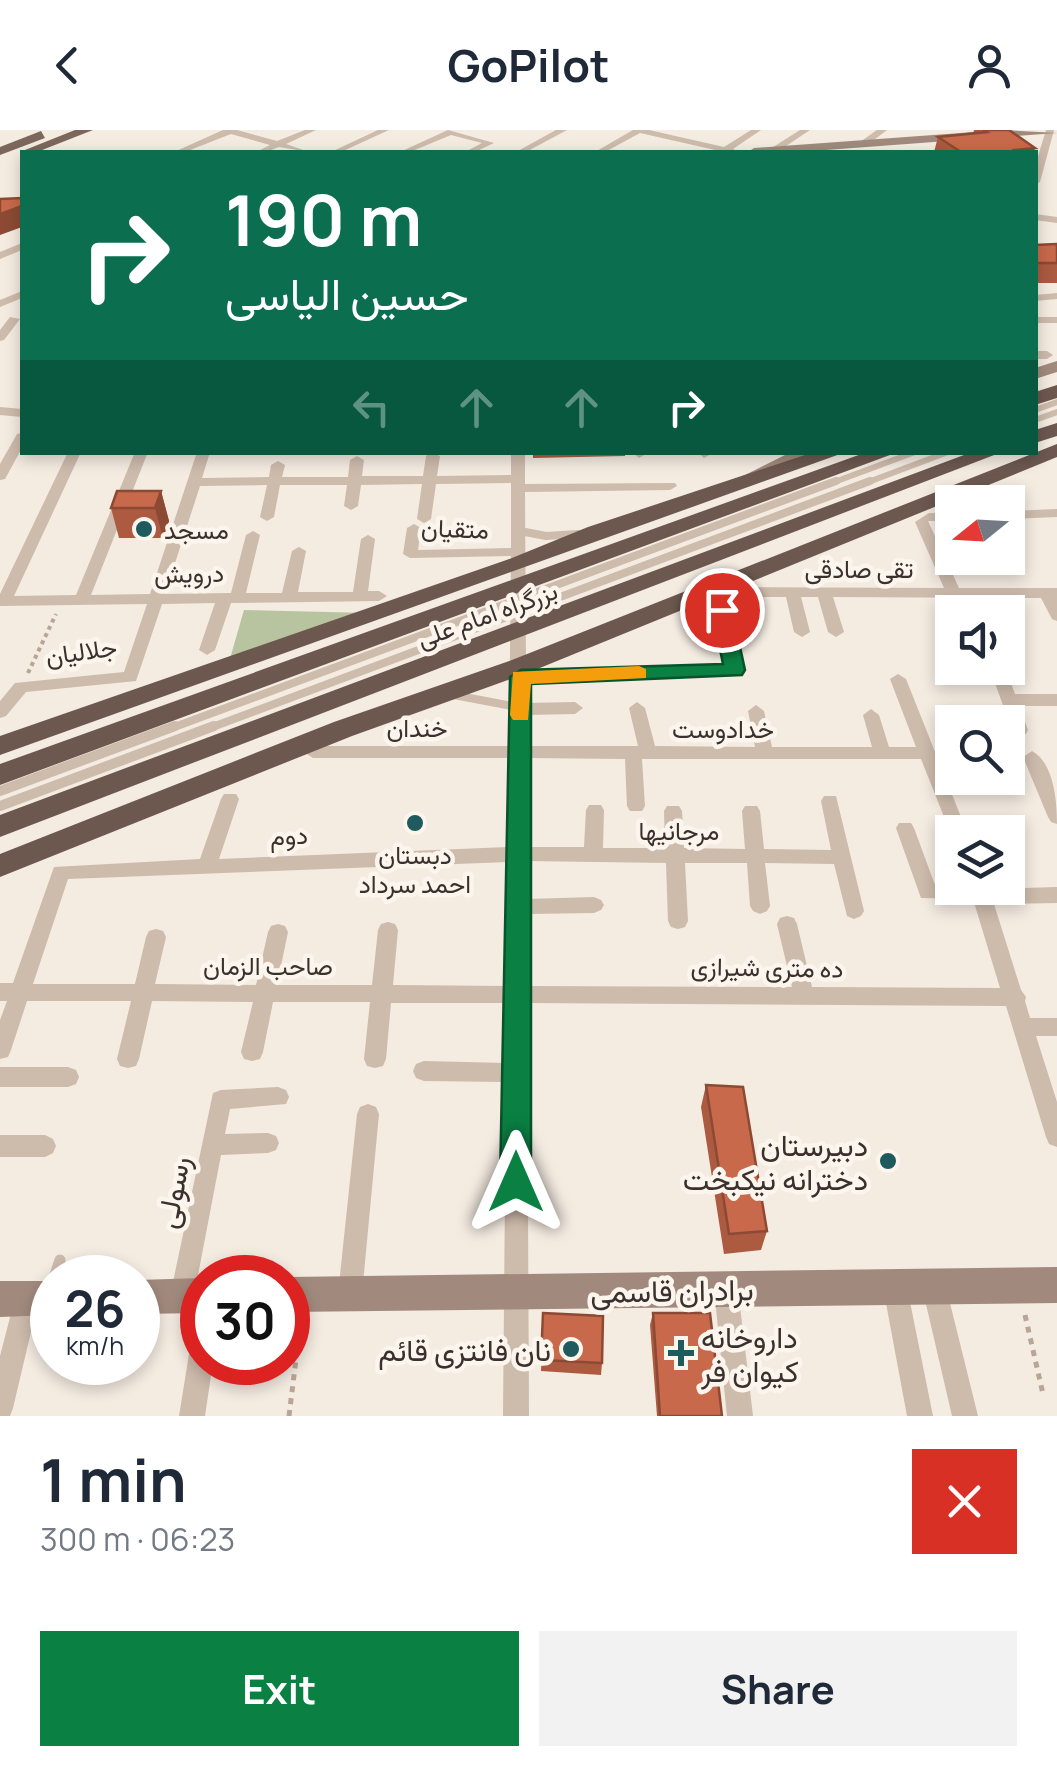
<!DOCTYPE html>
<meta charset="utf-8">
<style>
:root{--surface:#fff;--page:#f2f2f3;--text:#1f2937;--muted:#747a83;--accent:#0b8043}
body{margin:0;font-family:Manrope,Vazirmatn,sans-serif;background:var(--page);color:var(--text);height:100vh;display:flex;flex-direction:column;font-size:38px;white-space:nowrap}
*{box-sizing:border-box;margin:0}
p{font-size:32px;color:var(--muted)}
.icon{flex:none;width:55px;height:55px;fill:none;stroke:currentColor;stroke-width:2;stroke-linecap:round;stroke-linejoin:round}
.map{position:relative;height:1286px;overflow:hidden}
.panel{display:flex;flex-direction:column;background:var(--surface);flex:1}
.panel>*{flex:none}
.banner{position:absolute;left:20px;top:20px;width:1018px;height:305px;border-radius:0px;box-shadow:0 5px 15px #0003;background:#0b6e4f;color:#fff;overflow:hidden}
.needle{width:65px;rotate:252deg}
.buttons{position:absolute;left:935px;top:355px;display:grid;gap:20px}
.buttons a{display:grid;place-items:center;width:90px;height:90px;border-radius:0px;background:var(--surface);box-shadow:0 5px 15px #0003;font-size:50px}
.speed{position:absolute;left:30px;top:1125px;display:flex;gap:20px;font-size:50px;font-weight:700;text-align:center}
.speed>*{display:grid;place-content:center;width:130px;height:130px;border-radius:50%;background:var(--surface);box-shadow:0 5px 15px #0003;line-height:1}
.speed small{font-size:25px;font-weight:400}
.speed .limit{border:15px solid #d22;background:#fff;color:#111}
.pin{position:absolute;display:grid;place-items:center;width:85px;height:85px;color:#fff;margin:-42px;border:5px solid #fff;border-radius:50%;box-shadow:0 2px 10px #0007}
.me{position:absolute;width:110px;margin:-55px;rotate:0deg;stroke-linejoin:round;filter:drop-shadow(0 0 8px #0008)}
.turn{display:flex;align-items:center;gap:35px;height:210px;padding:0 40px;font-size:45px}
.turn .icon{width:130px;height:130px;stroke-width:2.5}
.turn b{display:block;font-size:70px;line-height:85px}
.lanes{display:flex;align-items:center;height:95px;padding:0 40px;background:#0003;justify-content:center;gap:50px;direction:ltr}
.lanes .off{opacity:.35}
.round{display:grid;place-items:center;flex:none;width:105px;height:105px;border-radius:0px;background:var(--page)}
.head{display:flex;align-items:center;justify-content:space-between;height:170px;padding:0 40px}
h1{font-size:60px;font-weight:700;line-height:75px}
.action{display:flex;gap:20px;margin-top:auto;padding:20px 40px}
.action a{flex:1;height:115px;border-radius:0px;background:var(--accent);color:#fff;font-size:40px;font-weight:700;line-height:115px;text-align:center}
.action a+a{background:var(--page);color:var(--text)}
header{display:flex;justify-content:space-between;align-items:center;height:130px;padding:0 40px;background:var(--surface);font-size:45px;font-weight:700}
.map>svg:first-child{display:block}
.green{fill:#b8c4a0}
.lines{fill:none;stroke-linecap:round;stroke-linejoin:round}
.path-far1{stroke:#b9a596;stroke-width:4;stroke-dasharray:4 4;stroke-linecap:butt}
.path{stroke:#b9a596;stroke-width:5;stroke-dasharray:6 6;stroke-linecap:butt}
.service-far3{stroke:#cdbbac;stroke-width:6}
.service-far2{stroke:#cdbbac;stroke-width:8}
.service-far1{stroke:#cdbbac;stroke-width:10}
.service{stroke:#cdbbac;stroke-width:11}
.minor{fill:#cdbbac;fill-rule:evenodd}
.secondary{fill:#a18a7d;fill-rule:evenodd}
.primary{fill:#7d675c;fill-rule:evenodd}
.trunk{fill:#6c584f;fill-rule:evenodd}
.wall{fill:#ac5a40}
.shaded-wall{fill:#8c4a34}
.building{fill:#c8694b;stroke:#8c4a34;stroke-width:2.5}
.route{fill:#0b8043;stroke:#07532c;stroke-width:2.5}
.slow{fill:#f59e0b}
.poi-dot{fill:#1f5a5e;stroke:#fbf5ee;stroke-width:4}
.labels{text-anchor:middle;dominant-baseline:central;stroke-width:9;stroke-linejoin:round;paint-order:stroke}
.street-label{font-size:25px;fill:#3b302b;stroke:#fbf5ee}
.poi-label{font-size:25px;fill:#3b302b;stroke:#fbf5ee;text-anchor:start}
.near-poi-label{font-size:30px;fill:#3b302b;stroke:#fbf5ee;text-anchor:end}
.near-street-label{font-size:30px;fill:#3b302b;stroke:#fbf5ee}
</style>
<header><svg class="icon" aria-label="back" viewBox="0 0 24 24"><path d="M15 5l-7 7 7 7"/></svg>GoPilot<svg class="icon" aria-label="person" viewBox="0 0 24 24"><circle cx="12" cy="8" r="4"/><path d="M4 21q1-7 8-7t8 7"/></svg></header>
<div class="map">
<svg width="1057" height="1286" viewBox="0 0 1057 1286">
<rect width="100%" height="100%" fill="#f4ebe1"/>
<path class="green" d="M244 480 370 483 229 532Z"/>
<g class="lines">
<path class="path-far1" d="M28 543 56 484"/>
<path class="path" d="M1025 1185 1043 1264
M289 1286 301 1189"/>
<path class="service-far3" d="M1035 280 1057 272
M1035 290 1057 282
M829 354 915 322
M863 354 948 322"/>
<path class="service-far2" d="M520 401 546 406 578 404
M454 565 517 577
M169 599 836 351
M207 599 870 351"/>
<path class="service-far1" d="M0 661 175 596
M0 676 214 596"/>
<path class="service" d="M54 1148 60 1130"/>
<path class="minor" d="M237 0 277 11 305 0H316L286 14 309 22 279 17 266 22H256L270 15 231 4 185 22H174L223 0Z
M378 0H389L341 22H331Z
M448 0 494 13 475 22H465L482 13 451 5 410 22H400Z
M556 0H567L526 22H516Z
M633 0H649L724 17 751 0H761L733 19 739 22H724L640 3 605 22H595Z
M800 0H810L777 22H770V19Z
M877 0H887L866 16H860V12Z
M1046 0H1054L1040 52 1035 55V36Z
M1035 84 1057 87V93L1035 90Z
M22 113V120L0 129V122Z
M22 161V168L0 177V170Z
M1057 163V169L1035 171V165Z
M10 187 20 189 4 210 0 211V200Z
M1035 187H1057V193H1035Z
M1035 221H1047L1053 225 1047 229H1035Z
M0 277 22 279V287L0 285Z
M22 303V318L5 349 0 350V334L17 304Z
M68 322H81L14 466 76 465 135 322H148L91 465 150 464 197 322H210L202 348 269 347 271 335 278 331 285 335 282 347H348L350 330 357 326 364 330 362 346H423L426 326 431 322 440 326 437 346 511 345V322H525V354L675 353 677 356 670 360 525 362 526 541 725 536 714 480 722 475 730 480 742 541 734 546 526 552V573L575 572 583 578 575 584 526 585V616H638L629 578 637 572 645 578 655 616 755 617 748 581 756 575 764 581 772 617H872L863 585 871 579 879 585 889 617H916L890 549 898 544 906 549 967 702H952V707L921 629H642L645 676 642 681H630L627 676 625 629 526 628V717H584L586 680 589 675H601L604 680 603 718H665L664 681 667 676H679L682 681 684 718 745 719 742 681 745 676H757L760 681 764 719 831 720 821 671 824 666H836L864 781 861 786 854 789 847 786 834 734 765 733 770 776 767 781 760 784 753 781 750 776 747 733H685L688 791 685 797 678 799 671 797 668 791 666 733 527 731V769L594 767 601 770 604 775 601 780 594 783 527 784V856L792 857 777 794 780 788 787 786 794 788 797 794 812 857 1000 858 973 769 921 768 896 698 899 693H911L914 698 935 755 989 759 1057 757V773L994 774 1021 860 1026 867 1025 871 1030 888H1057V906H1036L1057 972V1017L1049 1014 1046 1007 1006 876 527 873 529 1286H503L506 952 424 951 416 948 413 941 416 934 424 931 506 933 507 873H391L386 929 383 936 375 938 367 936 364 929 370 872H273L263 922 260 929 252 931 244 929 241 922 253 872 152 871 139 929 136 936 128 938 120 936 117 929 131 871H27L11 920 8 927 0 929V890L7 871H0V853H13L54 737 200 729 221 669 224 664H236L239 669 219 729 508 717 509 628H313L304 622 313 616H509L511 426 410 428 403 424 407 398 414 394 421 398 418 420 511 418V353L436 354 431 389 424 393 417 389 422 354 361 355 358 376 351 380 344 376 347 355H280L274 387 267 391 260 387 267 355 200 356 165 464 231 463 246 405 253 401 260 405 246 463H282L292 421 299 417 306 421 298 462H353L361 409 368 405 375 409 368 461H379L387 466 379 471 231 473 215 520 207 525 199 520 215 473 162 474 136 551 26 562 6 586 0 588V571L15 553 124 542 147 474 0 476V464ZM508 732 507 856 393 855 398 800 395 794 388 792 381 794 378 800 372 855H277L288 802 285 796 278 794 271 796 268 802 256 855 155 854 166 807 163 801 156 799 149 801 146 807 135 854H33L68 749Z
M632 322H646V324L639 328Z
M697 322H711V324L704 328Z
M1057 379V387L1008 389V381Z
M929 383H952V391H928L959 458H1057V491L1052 489 1041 468 833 467 844 502 836 507 828 502 818 467H801L810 502 802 507 794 502 786 467H720L712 462 720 457 944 458 915 392Z
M1000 540 1008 545 1015 564H1057V576H1019L1028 600 1026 604H1014L1012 600 992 545Z
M1032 621C1054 633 1057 671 1057 694L1051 692 1048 687 1023 627Z
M0 937H68L76 940 79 947 76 954 68 957H0Z
M278 957 286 960 289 967 286 974 230 979 225 1004 268 1003 276 1006 279 1013 276 1020 268 1023 221 1025 194 1166 191 1175 182 1178 173 1175 170 1166 213 963 221 960Z
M368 974 376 977 379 984 362 1164 359 1173 350 1176 341 1173 338 1164 357 984 360 977Z
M0 1005H45L53 1009 56 1016 53 1023 45 1027H0Z
M895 1145 904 1148 907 1157 933 1286H907L883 1157 886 1148Z
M934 1145 943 1148 946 1157 978 1286H952L922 1157 925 1148Z
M726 1147 735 1150 738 1159 753 1286H727L714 1159 717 1150Z
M27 1156 36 1159 39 1168 13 1278 10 1286H0V1226L15 1168 18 1159Z
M202 1211V1232H213L205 1286H179L189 1224 193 1215Z"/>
<path class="secondary" d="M1002 0 1057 3 799 22H748L754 18Z
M1057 231V242L1035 249V238Z
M791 322H817L760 350 753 352 743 346Z
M1057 1137V1173L288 1182V1147Z
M202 1148V1183L138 1184V1150Z
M0 1151H52V1185L0 1187Z"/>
<path class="primary" d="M75 0H93L37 22H20Z
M41 1 45 8 0 25V17Z"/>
<path class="trunk" d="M1057 255V268L1035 275V262Z
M1057 293V306L1035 313V300Z
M1057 314V327L530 542 352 606 0 747V724L334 592 512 530Z
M814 322 843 323 0 625V606L512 428 588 397Z
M867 322H898L0 655V634Z
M972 322H1002L0 707V685Z"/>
</g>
<path class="wall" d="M974 0H1009L1034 22H934L938 7 973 4Z
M1057 114V153H1035V115Z
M533 322H625V326L533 328Z
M161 361 169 391 163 408H119L111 378Z
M706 955 767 1101 761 1120 724 1124 701 977Z
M543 1183 602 1233 601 1245 541 1241Z
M653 1183 722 1286H657L650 1195Z"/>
<path class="shaded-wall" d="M1035 18 1034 22H1014L1015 20Z
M22 76V97L0 105V84Z
M161 361 169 391 163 408 155 378Z"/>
<path class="building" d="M984 0H1009L1035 18 1015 20 1018 22H961L938 7 987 2Z
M22 68V76L0 84V69Z
M1057 114V133H1035V115Z
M117 361H161L155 378H111Z
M706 955 743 957 767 1101 729 1104Z
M543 1183 603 1186 602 1233 541 1230Z
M653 1183H710L722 1286H660Z"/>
<path class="route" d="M722 474 732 480 745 540 742 545 531 554V1052L526 1063 516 1067 505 1063 500 1052 510 547 521 540 723 534 712 480Z"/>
<path class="slow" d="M639 536 646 539V548L531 554 528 590H513L510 585 513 542Z"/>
<g class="poi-dot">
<circle cx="144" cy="399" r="10"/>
<circle cx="415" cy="693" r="10"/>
<circle cx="888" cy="1031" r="10"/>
<circle cx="571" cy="1219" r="10"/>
<path d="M676 1208h10v10h10v10h-10v10h-10v-10h-10v-10h10z"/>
</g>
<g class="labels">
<g class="street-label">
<text transform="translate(455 398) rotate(2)">متقیان</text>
<text x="859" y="438">تقی صادقی</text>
<text transform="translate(189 443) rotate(-1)">درویش</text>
<text transform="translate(487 484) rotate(-20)">بزرگراه امام علی</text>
<text transform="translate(81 521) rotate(-8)">جلالیان</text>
<text x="417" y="597">خندان</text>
<text x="723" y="598">خدادوست</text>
<text x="679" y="700">مرجانیها</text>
<text transform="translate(289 705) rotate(-2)">دوم</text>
<text x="268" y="835">صاحب الزمان</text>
<text transform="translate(767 837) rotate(1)">ده متری شیرازی</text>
</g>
<g class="poi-label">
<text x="164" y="399">مسجد</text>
<text x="415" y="724" text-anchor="middle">دبستان<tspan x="415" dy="29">احمد سرداد</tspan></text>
</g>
<g class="near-poi-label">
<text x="868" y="1014">دبیرستان<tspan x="868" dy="34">دخترانه نیکبخت</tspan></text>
<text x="701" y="1206" text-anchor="start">داروخانه<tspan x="701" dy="34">کیوان فر</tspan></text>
<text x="551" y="1219">نان فانتزی قائم</text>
</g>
<g class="near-street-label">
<text transform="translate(172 1062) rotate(-79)">رسولی</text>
<text transform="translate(672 1160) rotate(-1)">برادران قاسمی</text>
</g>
</g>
</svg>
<div class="buttons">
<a><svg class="needle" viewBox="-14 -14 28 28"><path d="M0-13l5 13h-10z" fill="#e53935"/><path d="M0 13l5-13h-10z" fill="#747a83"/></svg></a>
<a><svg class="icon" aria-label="sound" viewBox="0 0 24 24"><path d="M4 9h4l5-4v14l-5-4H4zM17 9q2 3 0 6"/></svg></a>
<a><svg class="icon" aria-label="search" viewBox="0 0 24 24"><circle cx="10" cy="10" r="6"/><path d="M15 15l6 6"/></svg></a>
<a><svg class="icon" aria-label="layers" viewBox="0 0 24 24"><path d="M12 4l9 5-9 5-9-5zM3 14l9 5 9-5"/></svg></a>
</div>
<div class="speed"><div>26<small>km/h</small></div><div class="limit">30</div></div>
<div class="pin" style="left:722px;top:480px;background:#d93025"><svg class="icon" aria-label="arrive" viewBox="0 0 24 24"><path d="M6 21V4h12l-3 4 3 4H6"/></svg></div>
<svg class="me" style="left:516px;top:1052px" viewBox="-20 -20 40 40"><path d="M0-17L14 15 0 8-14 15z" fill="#0b8043" stroke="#fff" stroke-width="4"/></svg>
<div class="banner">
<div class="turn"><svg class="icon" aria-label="right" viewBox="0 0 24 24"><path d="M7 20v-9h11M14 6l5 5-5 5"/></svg><div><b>190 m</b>حسین الیاسی</div></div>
<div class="lanes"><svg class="icon off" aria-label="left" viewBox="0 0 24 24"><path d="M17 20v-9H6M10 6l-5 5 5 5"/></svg><svg class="icon off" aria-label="ahead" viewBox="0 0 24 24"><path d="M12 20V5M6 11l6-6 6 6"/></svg><svg class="icon off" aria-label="ahead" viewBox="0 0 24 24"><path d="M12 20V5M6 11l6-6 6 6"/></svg><svg class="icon" aria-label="right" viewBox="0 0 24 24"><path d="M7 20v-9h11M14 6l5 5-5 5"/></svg></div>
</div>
</div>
<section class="panel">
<div class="head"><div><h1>1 min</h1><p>300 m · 06:23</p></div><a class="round" style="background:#d93025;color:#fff"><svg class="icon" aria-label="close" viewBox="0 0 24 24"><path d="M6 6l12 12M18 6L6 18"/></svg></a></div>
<div class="action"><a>Exit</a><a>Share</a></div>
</section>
